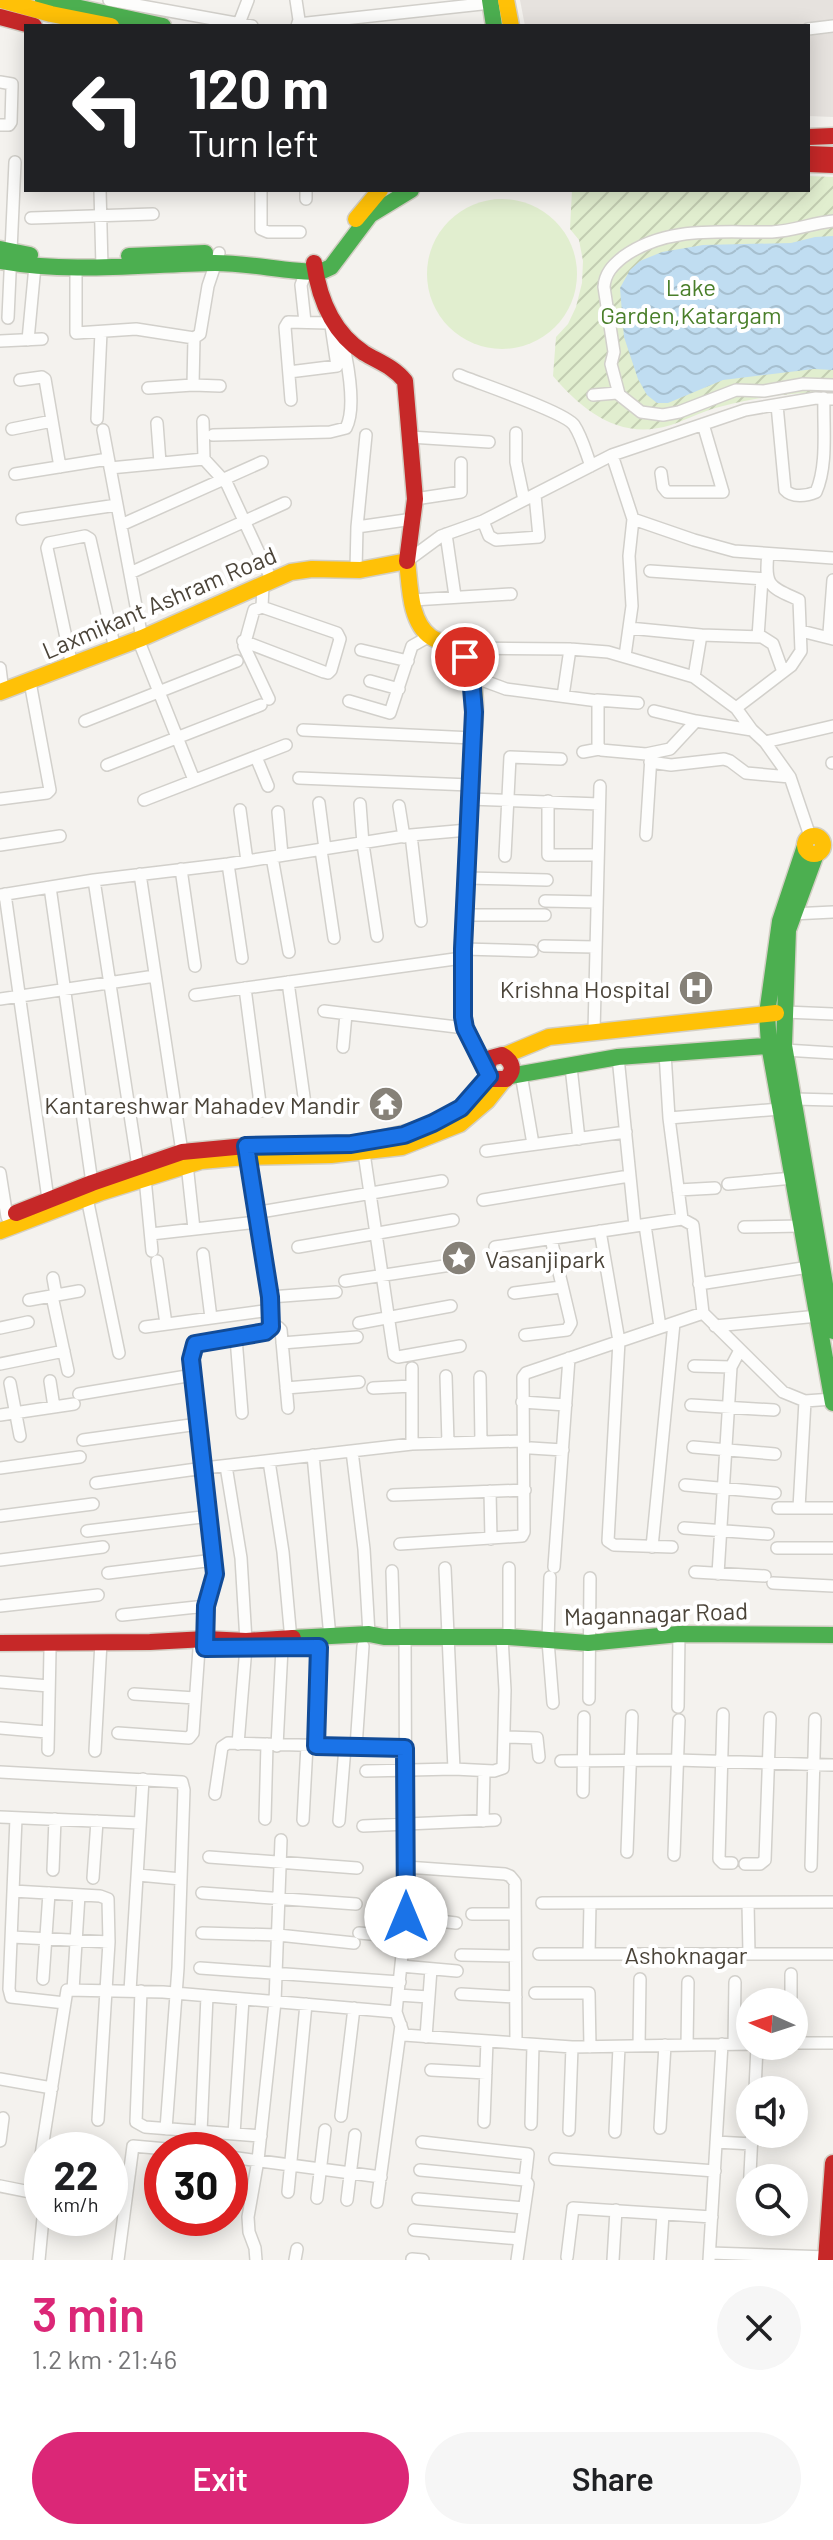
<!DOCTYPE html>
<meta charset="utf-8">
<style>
:root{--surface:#fff;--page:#f6f6f6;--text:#202124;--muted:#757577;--accent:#db2777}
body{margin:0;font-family:Barlow,sans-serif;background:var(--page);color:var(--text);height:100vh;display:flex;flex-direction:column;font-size:30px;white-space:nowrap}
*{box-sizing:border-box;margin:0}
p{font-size:26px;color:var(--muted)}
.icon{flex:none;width:44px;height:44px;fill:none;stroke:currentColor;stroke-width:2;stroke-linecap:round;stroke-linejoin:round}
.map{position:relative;height:2260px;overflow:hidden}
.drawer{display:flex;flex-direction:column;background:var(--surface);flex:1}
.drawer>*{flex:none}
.hud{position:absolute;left:24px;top:24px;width:786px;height:168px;border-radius:0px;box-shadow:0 4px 20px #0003;background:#202124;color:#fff;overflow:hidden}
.needle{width:52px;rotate:273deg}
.controls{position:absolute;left:736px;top:1988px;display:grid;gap:16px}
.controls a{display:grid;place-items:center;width:72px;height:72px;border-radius:50%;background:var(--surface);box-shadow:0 4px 20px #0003;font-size:40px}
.speed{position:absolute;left:24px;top:2132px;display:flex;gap:16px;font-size:40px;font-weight:700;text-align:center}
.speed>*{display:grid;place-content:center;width:104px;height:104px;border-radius:50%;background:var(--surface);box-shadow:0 4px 20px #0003;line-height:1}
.speed small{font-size:20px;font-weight:400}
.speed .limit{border:12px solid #d22;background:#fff;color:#111}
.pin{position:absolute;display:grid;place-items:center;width:68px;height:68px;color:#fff;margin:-34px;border:4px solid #fff;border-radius:50%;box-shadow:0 2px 8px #0007}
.me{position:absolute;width:88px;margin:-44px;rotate:0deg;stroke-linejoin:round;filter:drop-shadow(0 0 6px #0008)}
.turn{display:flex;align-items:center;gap:28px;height:168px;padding:0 32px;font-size:36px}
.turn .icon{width:104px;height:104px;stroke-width:2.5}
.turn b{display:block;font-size:56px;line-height:68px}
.round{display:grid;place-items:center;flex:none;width:84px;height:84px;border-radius:42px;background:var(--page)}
.head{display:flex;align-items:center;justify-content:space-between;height:136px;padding:0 32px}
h1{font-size:48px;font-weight:600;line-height:60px;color:var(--accent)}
.action{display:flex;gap:16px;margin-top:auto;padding:16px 32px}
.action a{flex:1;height:92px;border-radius:48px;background:var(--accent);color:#fff;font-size:32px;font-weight:600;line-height:92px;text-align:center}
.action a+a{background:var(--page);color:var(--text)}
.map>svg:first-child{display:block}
.industrial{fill:#e6e2de}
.garden{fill:url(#garden-furrows)}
.pitch{fill:#e1eecf}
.water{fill:url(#water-waves)}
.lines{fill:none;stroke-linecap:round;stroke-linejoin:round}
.street-casing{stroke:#d2d0cb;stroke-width:14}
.fast-casing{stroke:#d3cfc5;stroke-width:19}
.slow-casing{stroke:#d3cfc5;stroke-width:19}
.jam-casing{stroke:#d3cfc5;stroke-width:19}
.street{stroke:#fdfdfc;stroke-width:11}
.fast{stroke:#4caf50;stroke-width:16}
.slow{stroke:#ffc107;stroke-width:16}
.jam{stroke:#c62828;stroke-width:16}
.route-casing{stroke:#114b97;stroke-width:20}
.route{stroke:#1a73e8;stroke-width:14}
.labels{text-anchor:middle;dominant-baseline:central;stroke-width:8;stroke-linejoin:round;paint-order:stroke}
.park-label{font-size:24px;fill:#4a7f2a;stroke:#fff}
.street-label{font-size:24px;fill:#4b4439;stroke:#fff}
.poi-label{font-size:24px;fill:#4b4439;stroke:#fff;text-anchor:end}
</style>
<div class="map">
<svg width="833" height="2260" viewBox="0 0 833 2260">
<defs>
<pattern id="garden-furrows" width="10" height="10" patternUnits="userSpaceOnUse" patternTransform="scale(2)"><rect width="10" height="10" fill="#e1eecf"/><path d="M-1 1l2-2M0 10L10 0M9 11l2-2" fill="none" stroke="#c3cdb2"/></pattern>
<pattern id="water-waves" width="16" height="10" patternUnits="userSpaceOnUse" patternTransform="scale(2)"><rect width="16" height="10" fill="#c0ddf1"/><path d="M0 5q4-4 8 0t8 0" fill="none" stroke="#a6bfcf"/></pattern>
</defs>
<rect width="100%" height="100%" fill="#f4f2ee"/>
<path class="industrial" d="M520 0H833V117L808 116V26H525Z"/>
<path class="garden" d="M808 176 833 177V392C796 392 758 397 723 406 705 410 688 419 671 425 620 441 583 411 553 376L556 337 568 324 576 307 582 283 583 261 579 240 570 229 572 190H808Z"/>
<path class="pitch" d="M427 274a75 75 0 1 1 150 0a75 75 0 1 1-150 0Z"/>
<path class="water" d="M833 236V370L814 369 723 380 668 403H657L647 395 638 379 624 337 620 288 630 270 640 261 662 252 703 245 791 243 815 237Z"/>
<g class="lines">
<g class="street-casing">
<path id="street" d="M109 0 252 26
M296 0 299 20 297 26
M298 24 491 3
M238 26 248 0
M808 29 833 26
M0 82 12 84V87L11 122 9 125H0
M100 190 102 267
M261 190V229L268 232H300
M306 199V190
M31 218 153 214
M76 268V333L136 329 194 338 200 334 208 286 219 253
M8 318 15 162
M305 322 301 285 306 272
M194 338 193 385 220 386
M28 340 35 266
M0 341 42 339
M289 372 337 366 331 326 328 323 288 322 285 327 291 400
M459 375C478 383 565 412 574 425 582 437 586 453 591 466
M20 380 42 377 45 379 60 467
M148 388 193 385
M619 394 611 364 614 352 604 287C605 273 613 265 623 257 667 225 722 233 772 232 793 231 813 223 833 221
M593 395 617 393 641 412 663 415 679 412 736 390 764 391 803 384 833 385
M777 405 785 490C792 498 807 496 816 492 828 465 823 427 824 398
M97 419 101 332
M203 421 204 459
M157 423 160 463
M12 429 52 421
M103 430 142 638
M516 433V462L524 500
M213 435 330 432 346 428C357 407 347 356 340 333
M410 437 489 442
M612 455 633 519 629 556 632 606 625 656
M110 468 204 459 227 484 272 581
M661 473 663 487 667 492H723L703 424
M15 474 108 459
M415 499 461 492V463
M22 519 117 505
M633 519 694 540 734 551 833 558
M483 521 489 536 496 540 539 537 535 495
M121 525 262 462
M357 527 413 519
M446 534 455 596
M407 561 441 536 483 521 612 455 745 410 816 398 833 399
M356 570 357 527 366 435
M650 571 766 579
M130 573 285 503
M263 585 262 607 254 610 244 646 269 699
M413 600 511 594
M629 628 701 635 762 637 773 644 783 672
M801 631 833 639
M829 633 833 580
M758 637 762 579
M138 639 194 780
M243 641 324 672 328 673 331 670 340 639 337 633 262 607
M458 648 570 649 608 652 694 677 736 708 752 730 765 742 790 777 810 836
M361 650 408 661
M72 666 47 548 49 543 85 536 90 539 115 649
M0 668 3 692
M471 676 506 689 598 701V745L601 750 646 754 670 749 696 721 752 730
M694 677 701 635
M370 681 399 689
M563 696 570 649
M597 700 638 703
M349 701 390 713 412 646 430 636
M736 708 791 666 801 651 799 600C771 587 764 587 768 554
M654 711 696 721
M85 721 237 661
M303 730 473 738
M765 742 833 726
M583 752 599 749
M256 757 268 786
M650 762 671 765 724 759 730 761 746 773 790 777
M832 763H833
M107 765 261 705
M299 778 470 785
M0 799 47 793 50 790 30 682
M470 799 599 804
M144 800 286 745
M548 801V855H598
M319 803 325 849
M360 804 363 844 377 936
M399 806 404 837
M240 810 247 861
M278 812 282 855
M411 835 421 921
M646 835 651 756
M0 845 60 836
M321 850 334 938
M505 856 510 757 561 759
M272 857 289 952
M228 864 242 958
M181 869 195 966
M140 874 182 1152
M466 878 547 880
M94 880 138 1167
M50 887 92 1183
M5 894 48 1199
M0 895 94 880 228 864 411 835 468 830
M545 901 596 902
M792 914 833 912
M464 915H545
M544 946 595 947
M463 949 532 951
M288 982 305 1104
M245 988 261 1111
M195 995 462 958
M0 999 155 976
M324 1011 465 1028
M785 1012 833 1014
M594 1032 600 786
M343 1047 346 1014
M785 1050 833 1053
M665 1053 669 1118 682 1219
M618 1057 635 1226
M571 1067 579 1139
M521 1074 533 1144
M794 1099 833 1100
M669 1118 780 1109
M486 1151 626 1132
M364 1153 394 1355 398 1357 460 1346
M187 1164 194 1229
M0 1173 7 1217
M145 1178 152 1251
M728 1184 793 1178
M678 1190 715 1188
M87 1198 119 1353
M483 1200 629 1176
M266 1211 442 1181
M645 1225 660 1327
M744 1227 802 1226
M600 1231 619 1341 608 1541 614 1545 672 1547
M151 1234 257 1222
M298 1247 453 1220
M495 1247 682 1219 693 1225 703 1313
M203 1254 211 1318
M157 1261 166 1324
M53 1278 56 1295
M345 1281 451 1265
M699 1284 809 1267
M514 1293 561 1287
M52 1296 68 1371
M270 1297 336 1292
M29 1300 79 1291
M359 1323 451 1306
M715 1326 818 1316
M145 1327 271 1310
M271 1327H278L281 1330 288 1408
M0 1328 28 1322
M525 1335 567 1330 571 1323 551 1239
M236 1338 242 1413
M282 1343 357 1337
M0 1364 64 1351
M694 1366 731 1367
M412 1368V1444
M446 1376 448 1443
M480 1377 481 1442
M50 1381 54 1407
M10 1383 20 1436
M286 1388 359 1382
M373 1388 412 1386
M79 1394 193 1375
M522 1402 566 1405
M691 1405 774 1410
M0 1415 74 1404
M83 1440 198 1424
M693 1447 775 1454
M531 1448 563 1450
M352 1451 364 1549 369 1634
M313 1455 330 1637
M269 1461 283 1552 291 1640
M226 1466 241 1558 246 1641
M0 1468 80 1457
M96 1483 204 1468 412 1444 522 1441
M685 1485 775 1493
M490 1491 491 1539
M393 1495 525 1490
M778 1508H833
M799 1508 805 1401
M0 1516 93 1504
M684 1528 768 1534
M87 1531 210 1516
M400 1544 522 1536 524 1532 523 1377 526 1373 703 1313 783 1392 805 1401 833 1399
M652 1547 674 1323
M777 1548H833
M0 1560 103 1547
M554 1567 569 1358
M445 1568 454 1769
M392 1571 394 1637
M695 1572 765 1576
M108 1573 214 1560
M718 1574 731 1367 740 1350
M550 1577 548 1641 553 1703
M773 1583 833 1586
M0 1606 98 1595
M122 1615 206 1606
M405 1636 406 1917 396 2012 404 2035 572 2047 750 2044
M509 1637V1568
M205 1648 206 1606 215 1574 191 1359 195 1344 265 1332 270 1329 273 1322 246 1154
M0 1682 49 1686
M134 1694 195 1698
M589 1699 590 1578
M678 1707 679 1634
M723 1714 719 1859 723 1863H732
M0 1728 47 1732
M118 1733 189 1738 193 1733 199 1649
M504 1737 537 1738 539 1757
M238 1744 246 1647
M277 1746 282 1648
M316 1746 319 1647
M356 1747 363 1646
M48 1750 50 1650
M95 1751 101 1642
M561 1761 677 1760 833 1765
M366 1771 454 1769 494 1771 503 1768 505 1690 502 1637
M0 1772 182 1782 184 1790 178 1968 166 2129
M583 1792 584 1717
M215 1794 222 1747 228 1743 405 1748
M0 1817 140 1823
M16 1818 9 1989 11 1997 65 2003
M265 1819 267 1744
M303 1820 307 1745
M339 1821 345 1747
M483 1821 484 1771
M363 1826 495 1820
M627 1852 632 1716
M674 1855 679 1720
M209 1857 357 1868
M745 1864H760L765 1860 770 1718
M811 1866 815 1719
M406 1867 505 1874 510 1876 515 1882 516 2043
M53 1870 55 1819
M138 1875 181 1879
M93 1878 97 1821
M13 1891 100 1896 108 1899 109 1942 98 2120
M202 1893 356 1904
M542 1903 833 1902
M748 1903 749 1954
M472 1914H515
M406 1917 456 1923
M202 1933 278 1935 354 1943
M359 1933 404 1937
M12 1937 109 1942
M539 1954H833
M589 1954 590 1903
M461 1955 515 1956
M401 1966 457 1971
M200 1968 400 1982
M43 1979 49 1893
M73 1990 79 1895
M130 1991 143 1779
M141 1991 136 2122 145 2127 261 2136
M535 1993H589L590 2047
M461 1994 516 1997
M398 1995 429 1997
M791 2002V1974
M426 2037 431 1969
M794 2043H833
M734 2044 735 1982
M687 2045 688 1982
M639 2046 640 1979
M431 2070 486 2073
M0 2079 52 2088
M755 2090 757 2046
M341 2116 354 2008
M484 2122 487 2041
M531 2124 533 2045
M660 2128 665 2045
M569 2130 572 2047
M201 2132 207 1996
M615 2132 619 2047
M234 2134 243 1999
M0 2141 3 2118
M422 2142 528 2154 525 2180
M716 2142 752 2144
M230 2157 381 2177
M555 2159 715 2171
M420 2170 525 2180 528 2184 517 2260
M0 2186 35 2193 67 1990 163 1992 396 2012
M288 2192 306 2004
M35 2193 42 2210
M317 2198 325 2130
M418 2199 524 2208
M347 2200 355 2135
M377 2202 401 2025
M748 2214 752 2134
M414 2230 520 2239
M710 2253 827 2257
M567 2257 573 2208 712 2217
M412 2259 423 2260
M39 2260 43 2218
M118 2260 133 2146 178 2150
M256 2260 255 2248 249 2232 248 2217 258 2160 275 2002 281 1840
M295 2260 297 2249
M613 2260 616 2210
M660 2260 663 2214
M709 2260 722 2044"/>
</g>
<g class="fast-casing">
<path id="fast" d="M43 0 163 26
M490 0 494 26
M0 249 30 255
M129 256 205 253
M0 261C73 274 143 264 215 263 251 263 285 272 320 272L331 267 370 215 411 190
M805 846 780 921 767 1014 769 1045 833 1403
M816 854 788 930 784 1045 833 1331
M510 1076 618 1057 779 1045
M293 1638 369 1634 384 1637H509L588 1643 679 1634 833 1635"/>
</g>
<g class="slow-casing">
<path id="slow" d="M1 0 51 14 111 26
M506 0 511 26
M356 219 380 190
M0 692 142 638 291 572 312 569 360 570 407 561C410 584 409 622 431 637 444 645 459 646 466 661 481 689 473 730 472 760
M805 845a9 9 0 1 1 18 0a9 9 0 1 1-18 0Z
M503 1056 549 1037 776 1013
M352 1144C389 1137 428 1132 459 1109 471 1101 480 1086 489 1076
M0 1231 102 1192 201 1161 246 1157 331 1155 402 1147 460 1124 487 1101 503 1081"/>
</g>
<g class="jam-casing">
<path id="jam" d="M0 17 34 26
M808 137 833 136
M808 154 833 155
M808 164 833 165
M314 263C319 298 333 333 364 353 379 362 394 367 405 381L415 499 407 561
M472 760 463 949V1017L465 1028 491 1079H506C516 1070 512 1061 502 1055L491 1058 486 1069
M16 1213 92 1183 182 1152 246 1146 352 1144
M0 1643 150 1642 206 1639 246 1641 293 1638
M826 2260 833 2163"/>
</g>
<use href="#street" class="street"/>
<use href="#fast" class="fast"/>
<use href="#slow" class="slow"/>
<use href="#jam" class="jam"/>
</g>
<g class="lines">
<g class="route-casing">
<path id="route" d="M406 1917 405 1748 316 1746 319 1647 205 1648 206 1606 215 1574 191 1359 195 1344 265 1332 271 1327 270 1297 246 1146 351 1144 404 1135 433 1123 461 1108 489 1076 465 1028 463 1017V949L474 712 471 676 465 657"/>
</g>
<use href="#route" class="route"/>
</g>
<defs>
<g id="hospital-disc" transform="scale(1.8)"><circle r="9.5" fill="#868178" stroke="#fff"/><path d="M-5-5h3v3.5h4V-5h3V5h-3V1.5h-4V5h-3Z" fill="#fff"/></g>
<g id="temple-disc" transform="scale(1.8)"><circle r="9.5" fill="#868178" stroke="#fff"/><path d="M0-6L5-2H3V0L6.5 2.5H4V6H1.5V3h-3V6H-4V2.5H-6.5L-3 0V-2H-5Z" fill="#fff"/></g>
<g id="sight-disc" transform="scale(1.8)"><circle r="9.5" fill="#868178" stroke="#fff"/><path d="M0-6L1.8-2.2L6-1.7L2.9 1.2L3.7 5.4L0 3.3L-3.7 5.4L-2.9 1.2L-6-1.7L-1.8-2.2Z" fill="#fff"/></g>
</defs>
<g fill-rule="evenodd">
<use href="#hospital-disc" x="696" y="988"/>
<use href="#temple-disc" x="386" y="1104"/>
<use href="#sight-disc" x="459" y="1258"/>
</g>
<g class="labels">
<g class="park-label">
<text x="691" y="286">Lake<tspan x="691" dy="28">Garden,Katargam</tspan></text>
</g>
<g class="street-label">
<text transform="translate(159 602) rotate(-23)">Laxmikant Ashram Road</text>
<text transform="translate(656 1613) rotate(-2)">Magannagar Road</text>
<text x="686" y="1954">Ashoknagar</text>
</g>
<g class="poi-label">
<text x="670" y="988">Krishna Hospital</text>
<text x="360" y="1104">Kantareshwar Mahadev Mandir</text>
<text x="485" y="1258" text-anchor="start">Vasanjipark</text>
</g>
</g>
</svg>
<div class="controls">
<a><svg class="needle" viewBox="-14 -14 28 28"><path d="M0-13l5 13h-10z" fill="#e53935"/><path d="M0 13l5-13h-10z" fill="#757577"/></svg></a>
<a><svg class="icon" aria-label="sound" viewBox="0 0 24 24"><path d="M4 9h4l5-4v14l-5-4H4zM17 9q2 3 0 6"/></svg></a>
<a><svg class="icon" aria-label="search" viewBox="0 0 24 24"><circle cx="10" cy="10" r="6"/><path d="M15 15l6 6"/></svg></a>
</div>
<div class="speed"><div>22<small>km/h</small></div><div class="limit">30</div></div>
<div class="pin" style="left:465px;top:657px;background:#d93025"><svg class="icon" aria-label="arrive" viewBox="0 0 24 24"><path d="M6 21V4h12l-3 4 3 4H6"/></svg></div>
<svg class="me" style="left:406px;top:1917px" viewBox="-20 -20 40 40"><circle r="19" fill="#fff"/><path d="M0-13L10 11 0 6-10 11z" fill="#1a73e8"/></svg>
<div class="hud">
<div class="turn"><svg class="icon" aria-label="left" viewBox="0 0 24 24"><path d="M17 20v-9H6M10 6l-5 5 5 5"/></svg><div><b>120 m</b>Turn left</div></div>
</div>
</div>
<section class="drawer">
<div class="head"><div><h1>3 min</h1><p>1.2 km · 21:46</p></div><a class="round"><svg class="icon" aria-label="close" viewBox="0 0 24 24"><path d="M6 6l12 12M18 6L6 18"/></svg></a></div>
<div class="action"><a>Exit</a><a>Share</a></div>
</section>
